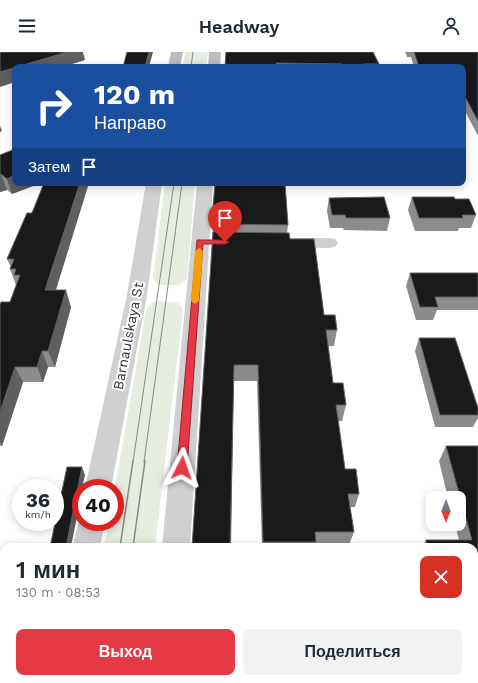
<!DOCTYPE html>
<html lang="ru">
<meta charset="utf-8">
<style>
:root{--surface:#fff;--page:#f2f2f3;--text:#1f2937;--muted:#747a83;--accent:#e63946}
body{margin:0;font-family:"Work Sans",sans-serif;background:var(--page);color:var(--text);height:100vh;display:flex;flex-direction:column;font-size:15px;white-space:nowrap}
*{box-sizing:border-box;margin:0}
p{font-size:13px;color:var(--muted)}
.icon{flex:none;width:22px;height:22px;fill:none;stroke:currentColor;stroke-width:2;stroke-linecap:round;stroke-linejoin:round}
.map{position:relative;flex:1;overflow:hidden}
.details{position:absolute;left:0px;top:491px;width:478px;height:140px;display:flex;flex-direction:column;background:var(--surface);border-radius:12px 12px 0 0;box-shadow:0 2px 10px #0003}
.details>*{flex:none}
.guide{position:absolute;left:12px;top:12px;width:454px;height:122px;border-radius:8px;box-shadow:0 2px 10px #0003;background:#1a4fa0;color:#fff;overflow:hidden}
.needle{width:26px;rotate:180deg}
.fabs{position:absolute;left:426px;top:439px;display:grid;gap:8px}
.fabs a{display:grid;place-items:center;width:40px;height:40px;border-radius:8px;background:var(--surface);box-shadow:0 2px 10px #0003;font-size:20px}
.speed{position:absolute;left:12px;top:427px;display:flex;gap:8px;font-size:20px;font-weight:700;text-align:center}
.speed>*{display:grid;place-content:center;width:52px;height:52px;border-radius:50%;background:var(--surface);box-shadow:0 2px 10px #0003;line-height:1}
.speed small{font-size:10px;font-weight:400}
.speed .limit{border:6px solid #d22;background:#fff;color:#111}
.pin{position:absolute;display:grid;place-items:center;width:34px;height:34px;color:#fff;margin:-41px -17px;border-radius:50% 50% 50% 0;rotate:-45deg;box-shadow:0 0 4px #0007}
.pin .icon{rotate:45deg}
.me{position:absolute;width:44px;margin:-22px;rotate:4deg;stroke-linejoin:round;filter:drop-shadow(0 0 3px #0008)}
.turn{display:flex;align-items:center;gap:14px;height:84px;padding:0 16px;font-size:18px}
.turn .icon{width:52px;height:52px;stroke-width:2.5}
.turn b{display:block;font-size:28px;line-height:34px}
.then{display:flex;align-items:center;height:38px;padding:0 16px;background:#0003;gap:8px;font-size:15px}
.round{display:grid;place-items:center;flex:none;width:42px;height:42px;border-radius:8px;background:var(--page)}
.overview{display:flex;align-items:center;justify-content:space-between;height:68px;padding:0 16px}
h1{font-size:24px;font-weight:600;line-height:30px}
.cta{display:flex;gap:8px;margin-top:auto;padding:8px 16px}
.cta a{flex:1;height:46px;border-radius:8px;background:var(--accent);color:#fff;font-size:16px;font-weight:600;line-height:46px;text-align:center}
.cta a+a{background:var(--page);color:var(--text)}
header{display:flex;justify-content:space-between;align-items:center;height:52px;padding:0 16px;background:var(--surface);font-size:18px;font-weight:600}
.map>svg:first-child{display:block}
.green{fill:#e6ecdf}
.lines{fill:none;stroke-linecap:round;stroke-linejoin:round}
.minor{fill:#d0d0d0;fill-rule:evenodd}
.tertiary{fill:#d0d0d0;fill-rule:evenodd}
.secondary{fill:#bdbdbd;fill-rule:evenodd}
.tram-far1{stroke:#888;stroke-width:1}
.tram{stroke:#888;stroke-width:1.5}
.wall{fill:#8c8c8c}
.shaded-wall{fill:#5f5f5f}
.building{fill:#1a1a1a;stroke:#5f5f5f}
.route{fill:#e63946;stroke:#96252e}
.slow{fill:#f59e0b}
.labels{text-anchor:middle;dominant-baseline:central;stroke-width:4;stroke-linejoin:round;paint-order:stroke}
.street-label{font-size:14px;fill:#333;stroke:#fff}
</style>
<header><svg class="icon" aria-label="menu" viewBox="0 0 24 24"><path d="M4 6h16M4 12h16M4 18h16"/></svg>Headway<svg class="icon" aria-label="person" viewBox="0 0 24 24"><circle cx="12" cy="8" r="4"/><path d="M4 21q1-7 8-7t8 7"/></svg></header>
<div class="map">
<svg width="478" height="631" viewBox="0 0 478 631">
<rect width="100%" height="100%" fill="#fff"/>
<path class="green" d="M185 0H208L206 15H183Z
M165 131H195L187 227 179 233H158L153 227Z
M157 249 178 251 183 257 155 495H104L109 470H115V436L146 258 151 251Z
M80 627H141V631H79Z"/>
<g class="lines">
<path class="minor" d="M286 186H329L335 187 338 191 335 195 329 196 280 195 277 191 280 187Z"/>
<path class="tertiary" d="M146 131H162L147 243 111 436H85L127 243Z
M197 131H213L190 495H162Z
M81 462V470H105L100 495H72Z
M43 627H75V631H43Z
M149 627H181V631H149Z"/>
<path class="secondary" d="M171 0H183L180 15H168Z
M209 0H221L220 15H208Z"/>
<path class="tram-far1" d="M191 15 193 0
M133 410 174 131
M144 410 182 131"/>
<path class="tram" d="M120 495 133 409
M133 495 145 409
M115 627V631
M99 631 100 627"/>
</g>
<path class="wall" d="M226 0 379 12 378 15H225Z
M405 0H478V84L463 55V15H414L411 5H407Z
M0 103 15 131H41L12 142 7 138 0 140Z
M412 145 455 147 476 163 471 176H459L458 179H415L408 158Z
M329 146 390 166 387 179 344 178 343 176H330L327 159Z
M32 161 56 238 71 255 55 315H48L43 330H23L2 394H0V253L10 250 16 233 10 217 11 215 7 207Z
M212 169 288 173 287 181 324 263 337 278 334 294H328L333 331 346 353 342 369H338L345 417 359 442 355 455H350L354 480 349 493H315V495H262L257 329H234L214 180H213Z
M410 221H478V258H437L433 268H416L406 234Z
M419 286 478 356V366L473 375H435L415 299Z
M446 394H478V518H474V495H422L426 488H459L455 472H459V446H448L439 409Z"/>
<path class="shaded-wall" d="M67 0H83L85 8 63 15H16Z
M149 0H153L149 15H145Z
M15 15V30L0 35V20Z
M0 74 2 79 0 80Z
M0 122H1L7 138 0 140Z
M15 123V131H41L12 142 7 127Z
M80 131H89L51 254 45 238Z
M66 238 71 255 55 315 48 299Z
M42 299 48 315 43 330 37 315Z
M234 313 231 495H230Z
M15 315 23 330 2 394 0 390V360Z
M82 415 85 423 82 436H81V444L71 495H66Z"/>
<path class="building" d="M0 0H67L0 20Z
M127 0H149L145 15H123Z
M226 0H373L379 12H363L364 15H343L342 12 276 11V15H225Z
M414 0H478V69L463 41V15H419Z
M15 97V123L7 127 1 122H0V103Z
M44 131H80L45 238H66L48 299H42L37 315H15L0 360V253L1 250H10L20 223H14L16 217H10L14 207H7L27 161H32Z
M215 131H285L288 173 214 172V169H212Z
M384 145 390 166H346L345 163H332L329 146Z
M412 145H454L455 147H469L476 163H462L463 166H419Z
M213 180 289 181 290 187H314L324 263H335L337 278H326L333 331H343L346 353H336L345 417H356L359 442H348L354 480H315L316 490H263L258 313H234L230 495H192Z
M410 221H478V245H435L438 255H420Z
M419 286H455L478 356V363H440Z
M446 394H478V506H474V495H427L426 488H472Z
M67 415H82L66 495H50Z
M474 539H478V631H204V627H474Z"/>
<path class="route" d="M197 188H225L229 190 225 192H203L187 416 186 419 182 420 178 419 177 416Z"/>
<path class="slow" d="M199 196 203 199 199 249 195 252 191 249 195 199Z"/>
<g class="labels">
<g class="street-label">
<text transform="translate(128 284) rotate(-79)">Barnaulskaya St</text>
</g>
</g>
</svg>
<div class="fabs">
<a><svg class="needle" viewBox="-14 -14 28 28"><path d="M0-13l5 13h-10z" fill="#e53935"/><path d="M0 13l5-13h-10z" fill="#747a83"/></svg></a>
</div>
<div class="speed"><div>36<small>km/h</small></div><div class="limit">40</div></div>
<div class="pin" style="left:225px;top:190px;background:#d93025"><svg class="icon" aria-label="arrive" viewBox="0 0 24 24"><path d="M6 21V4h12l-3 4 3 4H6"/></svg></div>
<svg class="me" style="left:182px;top:416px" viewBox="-20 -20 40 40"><path d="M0-17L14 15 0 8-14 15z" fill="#e63946" stroke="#fff" stroke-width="4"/></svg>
<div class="guide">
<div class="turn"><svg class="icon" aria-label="right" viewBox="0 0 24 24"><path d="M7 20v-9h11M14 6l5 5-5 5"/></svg><div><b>120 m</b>Направо</div></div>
<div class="then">Затем<svg class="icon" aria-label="arrive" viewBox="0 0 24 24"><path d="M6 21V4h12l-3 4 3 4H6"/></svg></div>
</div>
<section class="details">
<div class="overview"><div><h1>1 мин</h1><p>130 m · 08:53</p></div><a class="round" style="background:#d93025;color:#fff"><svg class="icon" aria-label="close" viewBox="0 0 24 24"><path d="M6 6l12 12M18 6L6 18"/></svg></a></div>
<div class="cta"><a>Выход</a><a>Поделиться</a></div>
</section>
</div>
